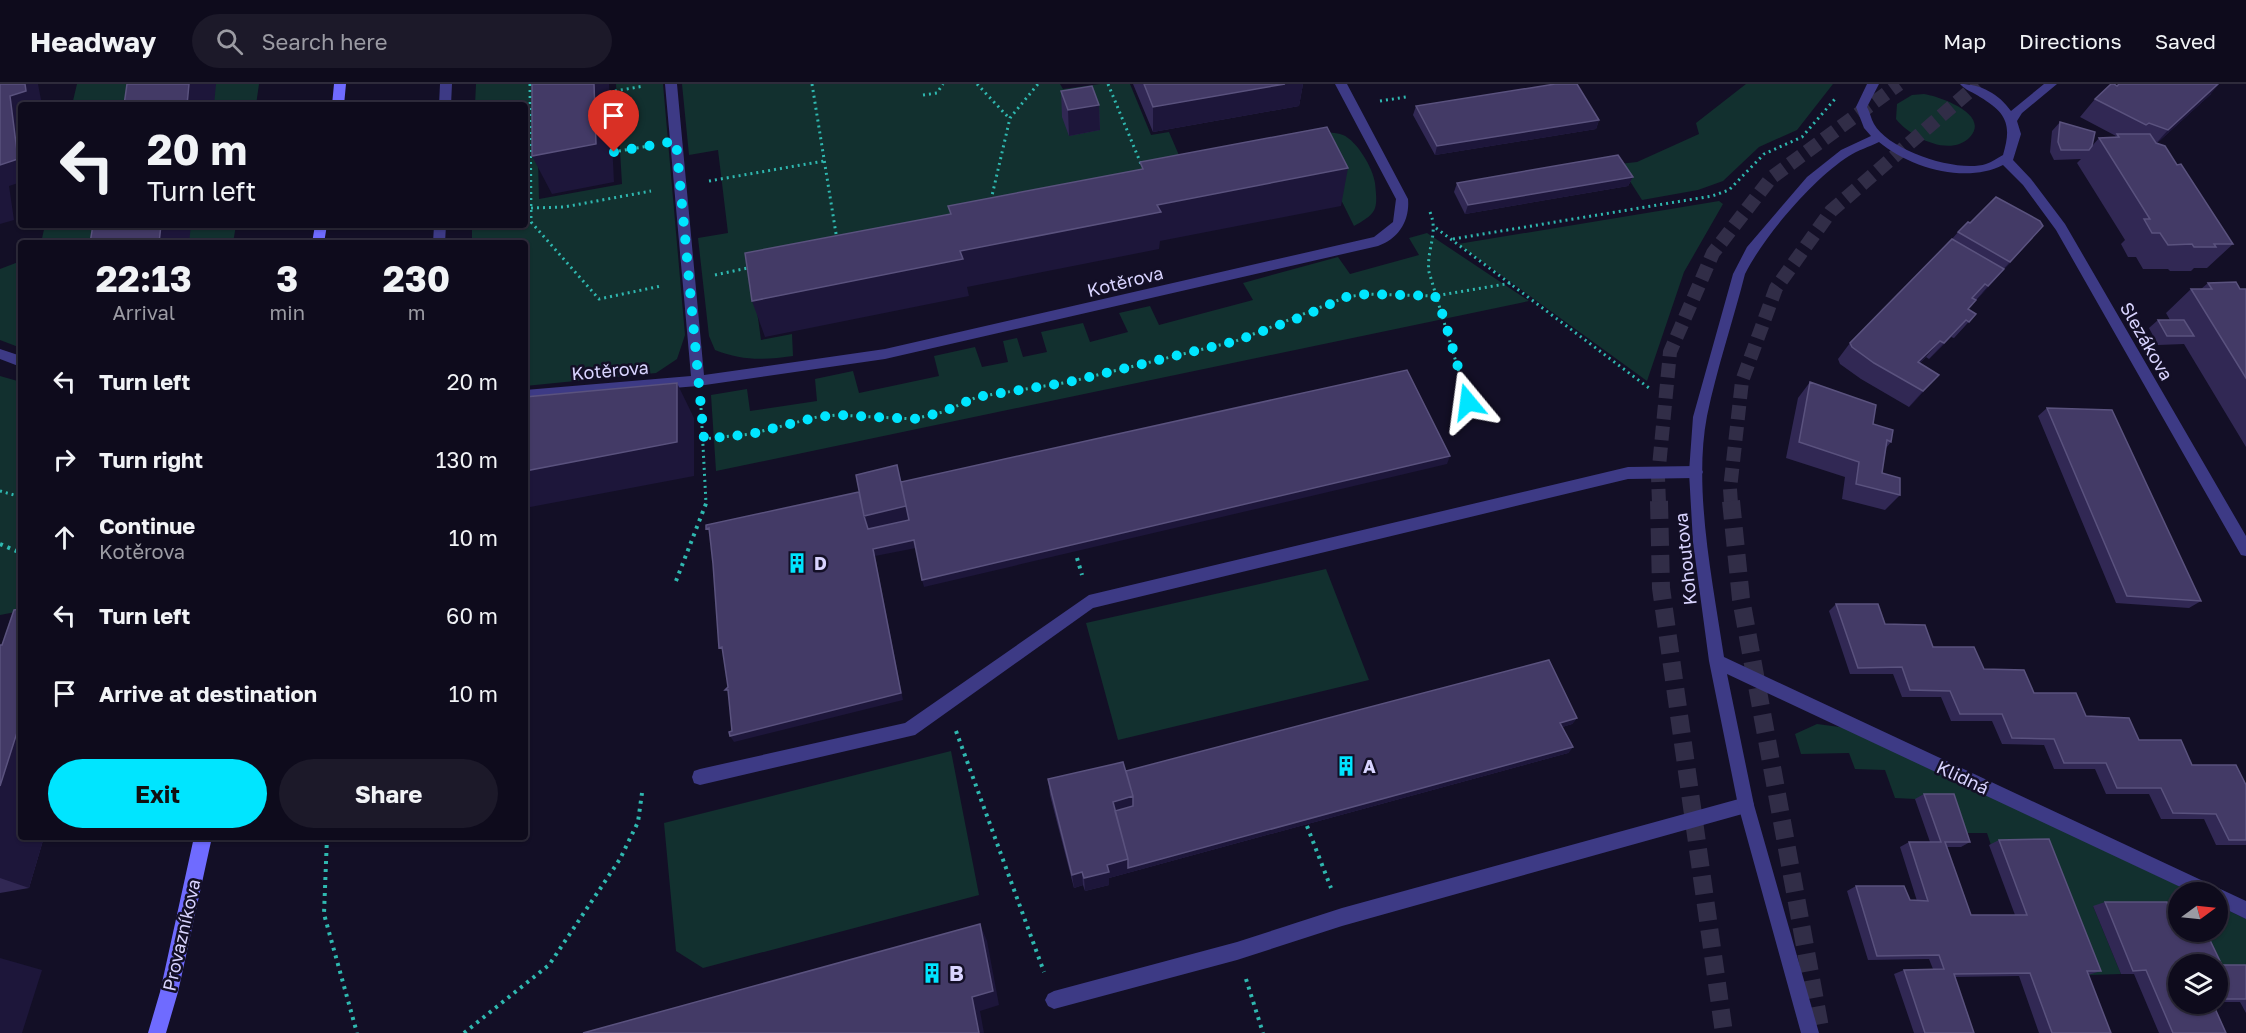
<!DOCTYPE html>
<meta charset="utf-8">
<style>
:root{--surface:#0e0b1c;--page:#1c1929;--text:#f1f3f6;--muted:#9b9ba3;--line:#2e2b3b;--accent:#00e5ff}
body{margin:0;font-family:"Golos Text",sans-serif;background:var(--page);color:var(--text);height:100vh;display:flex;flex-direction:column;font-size:22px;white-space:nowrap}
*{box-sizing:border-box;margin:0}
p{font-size:20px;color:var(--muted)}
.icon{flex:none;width:33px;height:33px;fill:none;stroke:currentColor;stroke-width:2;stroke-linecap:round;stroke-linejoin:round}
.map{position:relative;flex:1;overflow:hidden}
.details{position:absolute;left:18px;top:156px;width:510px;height:600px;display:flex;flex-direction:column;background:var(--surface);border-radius:6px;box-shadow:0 2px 4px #0004,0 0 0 2px var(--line)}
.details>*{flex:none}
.top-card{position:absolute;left:18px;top:18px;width:510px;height:126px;border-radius:6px;box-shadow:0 2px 4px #0004,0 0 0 2px var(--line);background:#0e0b1c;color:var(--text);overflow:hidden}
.needle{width:39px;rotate:75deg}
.buttons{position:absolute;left:2168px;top:798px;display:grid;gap:12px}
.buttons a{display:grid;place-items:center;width:60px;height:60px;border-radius:50%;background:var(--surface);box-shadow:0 2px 4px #0004,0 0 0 2px var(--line);font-size:30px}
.pin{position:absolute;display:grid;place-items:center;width:51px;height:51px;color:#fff;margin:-62px -26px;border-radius:50% 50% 50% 0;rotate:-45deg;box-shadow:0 0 6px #0007}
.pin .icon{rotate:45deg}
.me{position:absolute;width:66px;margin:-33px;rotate:344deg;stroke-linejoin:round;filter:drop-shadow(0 0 4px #0008)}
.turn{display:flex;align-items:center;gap:21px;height:126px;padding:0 30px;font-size:27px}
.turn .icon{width:78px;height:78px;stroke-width:2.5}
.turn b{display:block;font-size:42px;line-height:51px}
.eta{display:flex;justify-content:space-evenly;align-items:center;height:102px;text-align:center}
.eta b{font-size:36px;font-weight:700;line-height:42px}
.cta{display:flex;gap:12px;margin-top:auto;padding:12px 30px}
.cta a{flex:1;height:69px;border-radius:36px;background:var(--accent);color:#111;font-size:24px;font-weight:700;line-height:69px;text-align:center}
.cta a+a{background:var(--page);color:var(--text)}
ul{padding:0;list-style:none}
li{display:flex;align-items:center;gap:18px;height:78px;padding:0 30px}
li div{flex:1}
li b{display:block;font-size:22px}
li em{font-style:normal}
header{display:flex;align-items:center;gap:36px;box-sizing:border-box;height:84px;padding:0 30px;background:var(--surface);border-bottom:2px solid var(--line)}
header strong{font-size:28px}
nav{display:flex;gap:33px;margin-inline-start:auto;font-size:21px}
.search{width:420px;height:54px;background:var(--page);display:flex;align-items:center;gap:15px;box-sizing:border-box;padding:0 21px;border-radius:33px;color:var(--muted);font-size:22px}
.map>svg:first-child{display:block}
.green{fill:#12302f}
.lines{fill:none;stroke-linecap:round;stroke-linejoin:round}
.trunk-tunnel-far1{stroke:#312d47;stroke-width:14;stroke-dasharray:14 7;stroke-linecap:butt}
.trunk-tunnel{stroke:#312d47;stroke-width:18;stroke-dasharray:18 9;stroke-linecap:butt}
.path-far1{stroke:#2fb8b0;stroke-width:3;stroke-dasharray:2 4;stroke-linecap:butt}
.path{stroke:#2fb8b0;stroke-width:4;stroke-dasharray:3 5;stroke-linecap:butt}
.service{fill:#3d3a85;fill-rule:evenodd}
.minor{fill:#3d3a85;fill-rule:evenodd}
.secondary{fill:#6f6bff;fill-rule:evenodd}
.wall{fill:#312854}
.shaded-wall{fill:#1d163a}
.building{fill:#433a66;stroke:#5a527e;stroke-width:1.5}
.route{stroke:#00e5ff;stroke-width:10;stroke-dasharray:0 18}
.labels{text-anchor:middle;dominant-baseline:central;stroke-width:5;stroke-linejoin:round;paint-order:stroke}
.street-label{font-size:18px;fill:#d9d4ff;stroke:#130f26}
.poi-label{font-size:18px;font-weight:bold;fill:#d9d4ff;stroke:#130f26;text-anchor:start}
.near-poi-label{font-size:21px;font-weight:bold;fill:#d9d4ff;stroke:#130f26;text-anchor:start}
</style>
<header>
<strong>Headway</strong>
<div class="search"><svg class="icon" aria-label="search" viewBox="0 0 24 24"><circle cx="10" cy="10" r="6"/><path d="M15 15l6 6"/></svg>Search here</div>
<nav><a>Map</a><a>Directions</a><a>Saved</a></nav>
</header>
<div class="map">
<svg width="2246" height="949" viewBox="0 0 2246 949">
<rect width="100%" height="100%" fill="#130f26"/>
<path class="green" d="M77 0H259L256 21H72Z
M476 0H536L539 115 622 100 616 0H663L685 251 677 275 656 289 525 302V159H472V141H525V21H475Z
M682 0H1060L1063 5 1100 0H1130L1151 51 1169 48 1181 76C1215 69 1314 39 1343 51 1357 57 1373 84 1375 99 1378 126 1377 129 1354 142L1322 77 754 205 761 256 792 250 793 272C765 276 742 277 715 266L709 252 698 154 728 149 718 66 689 71Z
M1746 0H1833L1797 46 1759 63 1723 97 1698 106 1642 116 1619 80 1637 78 1699 50 1696 39Z
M1924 10C1938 12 1991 30 1970 53 1950 74 1910 53 1896 35L1897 20 1912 11Z
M1719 117 1723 120 1684 188 1647 297 1458 160Z
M45 141H236L233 159H41Z
M1427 149 1529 217 716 387 711 311 747 305 750 327 817 317 815 295 853 287 859 309 939 292 934 272 975 263 982 283 1008 278 1003 257 1017 254 1023 273 1047 268 1041 248 1083 239 1090 258 1128 248 1119 229 1150 222 1159 241 1253 216 1243 199 1338 173 1350 190 1419 171 1409 154Z
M21 177V264L0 256V185Z
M0 292 21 298V527L0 531Z
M1326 485 1369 596 1118 656 1086 539Z
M1817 640 1847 644 2192 808H2178V831L2093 822 2121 890 2089 891 2038 761H1991L1987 749H1956L1915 715 1895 714 1885 686 1855 685 1849 669 1801 670 1795 650Z
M951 667 979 811 703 884 676 867 664 739Z
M2217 821 2246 835V884L2217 885V880L2191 848H2217Z"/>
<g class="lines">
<path class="trunk-tunnel-far1" d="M1659 419 1658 393 1670 268 1713 169 1771 94 1899 0
M1731 419 1730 405 1742 297 1776 204 1831 127 1978 0"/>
<path class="trunk-tunnel" d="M1659 417 1661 504 1724 949
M1731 417 1741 515 1821 949"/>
<path class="path-far1" d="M530 0 531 138 599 215 661 202
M812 0 837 156
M977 0 1009 34
M1108 0 1141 80
M609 8 644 2
M923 11 937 9 943 0
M1380 17 1406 13
M613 68 649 62
M709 97 824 77
M991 116 1010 34 1038 0
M531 124 564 123 651 107
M1430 128C1439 149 1426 166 1429 188L1468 318 1454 332
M1436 144 1649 304
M1453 155 1712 112 1729 106 1764 70 1802 53 1835 15
M715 191 752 183
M701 324 706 419
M703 355 751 350 817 333 837 331 914 335 943 328 977 313 1069 298 1236 257 1346 213 1367 210 1435 212 1511 199
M0 407 21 413"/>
<path class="path" d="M0 460 21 469
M1077 474 1082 491
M676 497 707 417
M956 647 1044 888
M1307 742 1331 804
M327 753 324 830 357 949
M1246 895 1263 949
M464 949 549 881 620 775 638 738 642 709"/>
<path class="service" d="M440 0H452L451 21H439Z
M434 141H446L445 159H433Z
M0 265 21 272V283L0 275Z
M1696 382 1701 384 1703 388 1701 392 1696 394 1628 395 1093 524 915 651 700 701 694 699 692 693 694 687 700 685 905 639 1089 511 1628 383Z
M1746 713 1752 715 1754 721 1752 727 1746 729 1342 842 1237 876 1054 925 1048 922 1045 916 1048 910 1054 907 1237 858 1342 824Z"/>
<path class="minor" d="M665 0H677L704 291 885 265 1374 153 1393 138 1396 115 1335 0H1347L1408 115C1410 136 1399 155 1378 162L885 275 698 302 525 316V306L691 292Z
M1867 0H1879L1867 23C1870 28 1871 35 1874 40 1889 67 1958 89 1986 80 1992 78 1997 74 2003 71 2012 41 2007 29 1980 13 1973 8 1965 6 1960 0 1981 0 1999 10 2011 27L2044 0H2057L2022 29 2017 37 2021 50 2013 76 2031 95 2065 140 2246 452V472L2241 471 2056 146 2023 101 2003 81C1966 100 1910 84 1879 58 1869 63 1858 66 1849 72 1813 95 1764 152 1745 190 1733 237 1717 284 1707 332 1693 405 1713 499 1724 573L2246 817V835L2217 821V808H2191L1727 590 1754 721 1819 949H1801L1738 721 1709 577 1693 458 1689 388 1693 333 1733 190 1747 163 1807 93 1841 66 1871 52 1864 44 1856 23Z"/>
<path class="secondary" d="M334 0H346L344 21H332Z
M315 141H327L324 159H312Z
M194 753H212L178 908 166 949H148L160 908Z"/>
</g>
<path class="wall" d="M1133 0H1303L1299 22 1153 48Z
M2117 2 2211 10 2157 59 2177 81 2233 160 2207 184H2194L2191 187H2170L2168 185H2143L2136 173H2128L2121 160 2125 156 2077 79 2081 75 2054 76 2050 68 2052 47 2060 38 2092 62 2099 54H2114L2116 52 2080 33 2095 15Z
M1061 7 1099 21 1100 46 1069 52 1062 33Z
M1416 22 1599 36 1596 45 1435 71 1413 31Z
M1633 93 1628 102 1465 130 1454 108 1457 99Z
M1970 139 2043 142 1968 225 1976 230 1954 254 1951 253 1929 275 1926 273 1920 279 1924 307 1909 323 1861 295 1840 280 1838 275 1850 259 1952 155 1958 148Z
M2208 199 2240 205H2246V363L2184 260 2158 261 2149 244 2158 236H2170L2166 229 2191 205H2201Z
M1810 298 1873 340 1891 358 1886 364 1882 389 1900 411 1885 426 1842 415 1845 393 1786 374 1798 314Z
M2047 324 2201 517 2189 524 2116 519 2038 332Z
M1836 520 1885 540 2192 681 2246 701V761H2216L2204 735H2161L2149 710H2106L2095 685H2054L2044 661 2002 660 1992 637H1951L1941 613H1902L1893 590H1850L1829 527Z
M0 561 21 753H44L29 804 0 809Z
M1577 634 1572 640 1562 643 1573 663 1568 669 1109 794V801L1085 807 1083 801 1074 804 1050 711 1048 695 1126 687Z
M1924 710 1970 758 1961 763H1947L1971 831H2015L1989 761 1999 756 2101 887 2088 891 2111 949H2039L2019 892 1955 893 1974 949H1914L1894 890 1904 886 1933 885 1929 875 1868 876 1847 807 1856 802 1910 816 1917 817 1900 763 1909 758H1930L1915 715Z
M2105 818 2170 827 2222 881H2246V929L2240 918H2217V880H2178L2226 949H2159L2134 890H2121L2093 822Z"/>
<path class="shaded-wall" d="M25 0H38L42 21H21V98L9 102 14 136 0 140V81L10 12Z
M189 0H216L214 21H187Z
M594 0H609L614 98 552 110 532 72Z
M1285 0H1303L1299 22 1153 48V23Z
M2218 0H2219L2211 10 2152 64 2168 46Z
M1099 21 1100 46 1069 52 1068 26Z
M1599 36 1596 45 1435 71 1437 62Z
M1348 84 1341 122 1160 157 1159 165 967 203 969 212 765 253 752 217 960 167 1157 121Z
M1633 93 1628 102 1465 130 1468 121Z
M161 141H191L189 159H159Z
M2043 142 2022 166 1974 219 1988 202Z
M1966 236 1951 253 1929 275 1944 259Z
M1940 257 1926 273 1904 295 1918 278Z
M1939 291 1909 323 1923 307Z
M677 299 694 334V392L525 424V387Z
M1450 372 1447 380 924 503 922 496Z
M897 381 903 403 912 443 871 453 864 432Z
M914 456 916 464 875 472 903 616 734 658 730 652 873 465Z
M1577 634 1572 640 1556 645 1560 639Z
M21 636V753H44L29 804 0 794V702Z
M1573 663 1568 669 1109 794V801L1085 807 1084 794 1107 781Z
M1133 712V727L1114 733 1113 718Z
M1082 788 1083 801 1074 804 1072 791Z
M980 840 987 857 999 921 980 927 984 949H979L972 913Z
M0 874 42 886 22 949H0Z"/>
<path class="building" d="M0 0H25L26 7 10 12 18 75 0 81Z
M127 0H189L187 21H124Z
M532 0H594L596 60 532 72Z
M1144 0H1285L1153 23Z
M1555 0H1577L1599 36 1437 62 1416 22Z
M2111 0H2114L2117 2 2119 0H2218L2168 46 2149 39 2146 41 2095 15Z
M1092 2 1099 21 1068 26 1061 7Z
M2060 38 2095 48 2092 62 2089 66H2061L2058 58Z
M1327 43 1348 84 1157 121 1161 128 960 167 963 175 752 217 745 169 951 130 948 122 1143 85 1140 78Z
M2117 50H2150L2156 59 2165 62 2177 81 2181 80 2233 160H2214L2216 163H2194L2192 160 2168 161 2160 149H2152L2144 135H2150L2099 54 2119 53Z
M1618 71 1633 93 1468 121 1457 99Z
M1996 113 2040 137 2043 142 2010 178 1958 148 1968 138 1970 139Z
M93 141H161L159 159H90Z
M1952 155 2004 185 1988 202 1985 200 1972 214 1976 216 1968 225 1976 230 1969 238 1966 236 1944 259 1940 257 1918 278 1939 291 1923 307 1874 279 1852 263 1850 259Z
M2236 198 2240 205H2246V294L2191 205H2212L2208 199Z
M2158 236H2184L2194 252H2167Z
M1407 286 1450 372 922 496 914 456 873 465 901 609 730 652 729 648 732 647 728 606H725L728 603 722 563 719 564 713 480 709 444 706 445V441L859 408 864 432 868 445 909 436 901 398Z
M1810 298 1876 321 1873 340 1893 346 1891 358 1887 356 1882 389 1900 394V411L1856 400 1859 378 1799 358Z
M677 299V358L525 387V313Z
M2047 324 2112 326 2201 517 2127 512Z
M897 381 906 422 864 432 856 391Z
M1836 520H1878L1885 540 1925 541 1933 563H1974L1984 585 2024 586 2034 609H2076L2086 632 2129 634 2139 656H2181L2192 681H2236L2246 701V756H2229L2216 730 2173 729 2161 704H2117L2106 679H2064L2054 655 2012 654 2002 630H1960L1950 607 1910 606 1902 583 1858 584Z
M21 525V636L0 702V561H2L14 526Z
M1549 576 1577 634 1560 639 1573 663 1128 784V775L1115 727 1133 722V712L1126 687Z
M1123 678 1133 712 1113 718 1128 775 1107 781 1109 788 1084 794 1082 788 1072 791 1048 695Z
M1924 710H1954L1970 758H1945L1971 831H2027L1999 756 2049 755 2101 887H2087L2111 949H2052L2030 889 1954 890 1974 949H1925L1904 886 1944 885 1939 871 1877 872 1856 802H1904L1910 816 1928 817 1909 758H1941Z
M2105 818H2167L2170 827H2178V848H2206L2222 881H2246V915H2217V880H2178V920H2213L2226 949H2173L2146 886 2133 887Z
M980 840 993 907 972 913 979 949H583Z"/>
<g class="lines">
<path class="route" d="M614 68 676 57 704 355 751 350 817 333 837 331 914 335 943 328 977 313 1069 298 1236 257 1304 232 1346 213 1367 210 1435 212 1444 234 1468 318"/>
</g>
<defs>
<g id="building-bare" transform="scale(1.62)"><path d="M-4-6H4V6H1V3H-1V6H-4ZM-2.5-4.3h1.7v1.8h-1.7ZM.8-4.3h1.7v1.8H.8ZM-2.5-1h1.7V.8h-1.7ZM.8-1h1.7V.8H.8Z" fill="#00e5ff" stroke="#130f26" stroke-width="2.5" paint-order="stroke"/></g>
</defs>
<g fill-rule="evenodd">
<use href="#building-bare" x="797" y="479"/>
<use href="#building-bare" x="1346" y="682"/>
<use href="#building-bare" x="932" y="889"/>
</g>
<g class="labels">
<g class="street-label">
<text transform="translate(1125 197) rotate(-14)">Kotěrova</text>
<text transform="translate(2147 257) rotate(60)">Slezákova</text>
<text transform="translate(610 286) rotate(-5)">Kotěrova</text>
<text transform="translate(1685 475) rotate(-96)">Kohoutova</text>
<text transform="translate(1963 693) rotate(25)">Klidná</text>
<text transform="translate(181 851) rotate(-77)">Provazníkova</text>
</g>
<g class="poi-label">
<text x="814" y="479">D</text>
<text x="1363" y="682">A</text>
</g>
<g class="near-poi-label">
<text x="949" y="889">B</text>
</g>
</g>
</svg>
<div class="buttons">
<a><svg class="needle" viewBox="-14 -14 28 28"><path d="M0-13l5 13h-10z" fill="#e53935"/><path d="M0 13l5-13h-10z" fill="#9b9ba3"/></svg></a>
<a><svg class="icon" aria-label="layers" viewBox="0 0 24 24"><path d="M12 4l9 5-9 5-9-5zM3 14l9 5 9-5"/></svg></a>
</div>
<div class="pin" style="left:614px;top:68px;background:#d93025"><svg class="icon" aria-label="arrive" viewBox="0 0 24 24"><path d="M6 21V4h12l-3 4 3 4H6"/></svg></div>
<svg class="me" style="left:1468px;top:318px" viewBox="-20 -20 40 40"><path d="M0-17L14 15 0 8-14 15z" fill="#00e5ff" stroke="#fff" stroke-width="4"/></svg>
<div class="top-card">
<div class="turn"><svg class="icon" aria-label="left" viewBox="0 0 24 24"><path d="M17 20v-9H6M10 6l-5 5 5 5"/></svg><div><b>20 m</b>Turn left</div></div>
</div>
<section class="details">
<div class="eta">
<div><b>22:13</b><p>Arrival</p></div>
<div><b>3</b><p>min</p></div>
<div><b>230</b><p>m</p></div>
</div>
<ul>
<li><svg class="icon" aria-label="left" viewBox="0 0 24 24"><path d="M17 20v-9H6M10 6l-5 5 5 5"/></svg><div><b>Turn left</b></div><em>20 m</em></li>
<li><svg class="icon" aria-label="right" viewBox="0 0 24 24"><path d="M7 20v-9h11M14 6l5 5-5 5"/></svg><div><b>Turn right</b></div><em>130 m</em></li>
<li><svg class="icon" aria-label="ahead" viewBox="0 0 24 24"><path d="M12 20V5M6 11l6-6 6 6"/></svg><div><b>Continue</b><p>Kotěrova</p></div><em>10 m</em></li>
<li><svg class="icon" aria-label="left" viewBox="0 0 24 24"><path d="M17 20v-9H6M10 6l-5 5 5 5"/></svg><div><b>Turn left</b></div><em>60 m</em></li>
<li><svg class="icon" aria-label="arrive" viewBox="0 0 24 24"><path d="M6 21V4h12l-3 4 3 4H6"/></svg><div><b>Arrive at destination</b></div><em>10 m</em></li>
</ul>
<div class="cta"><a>Exit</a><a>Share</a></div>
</section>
</div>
